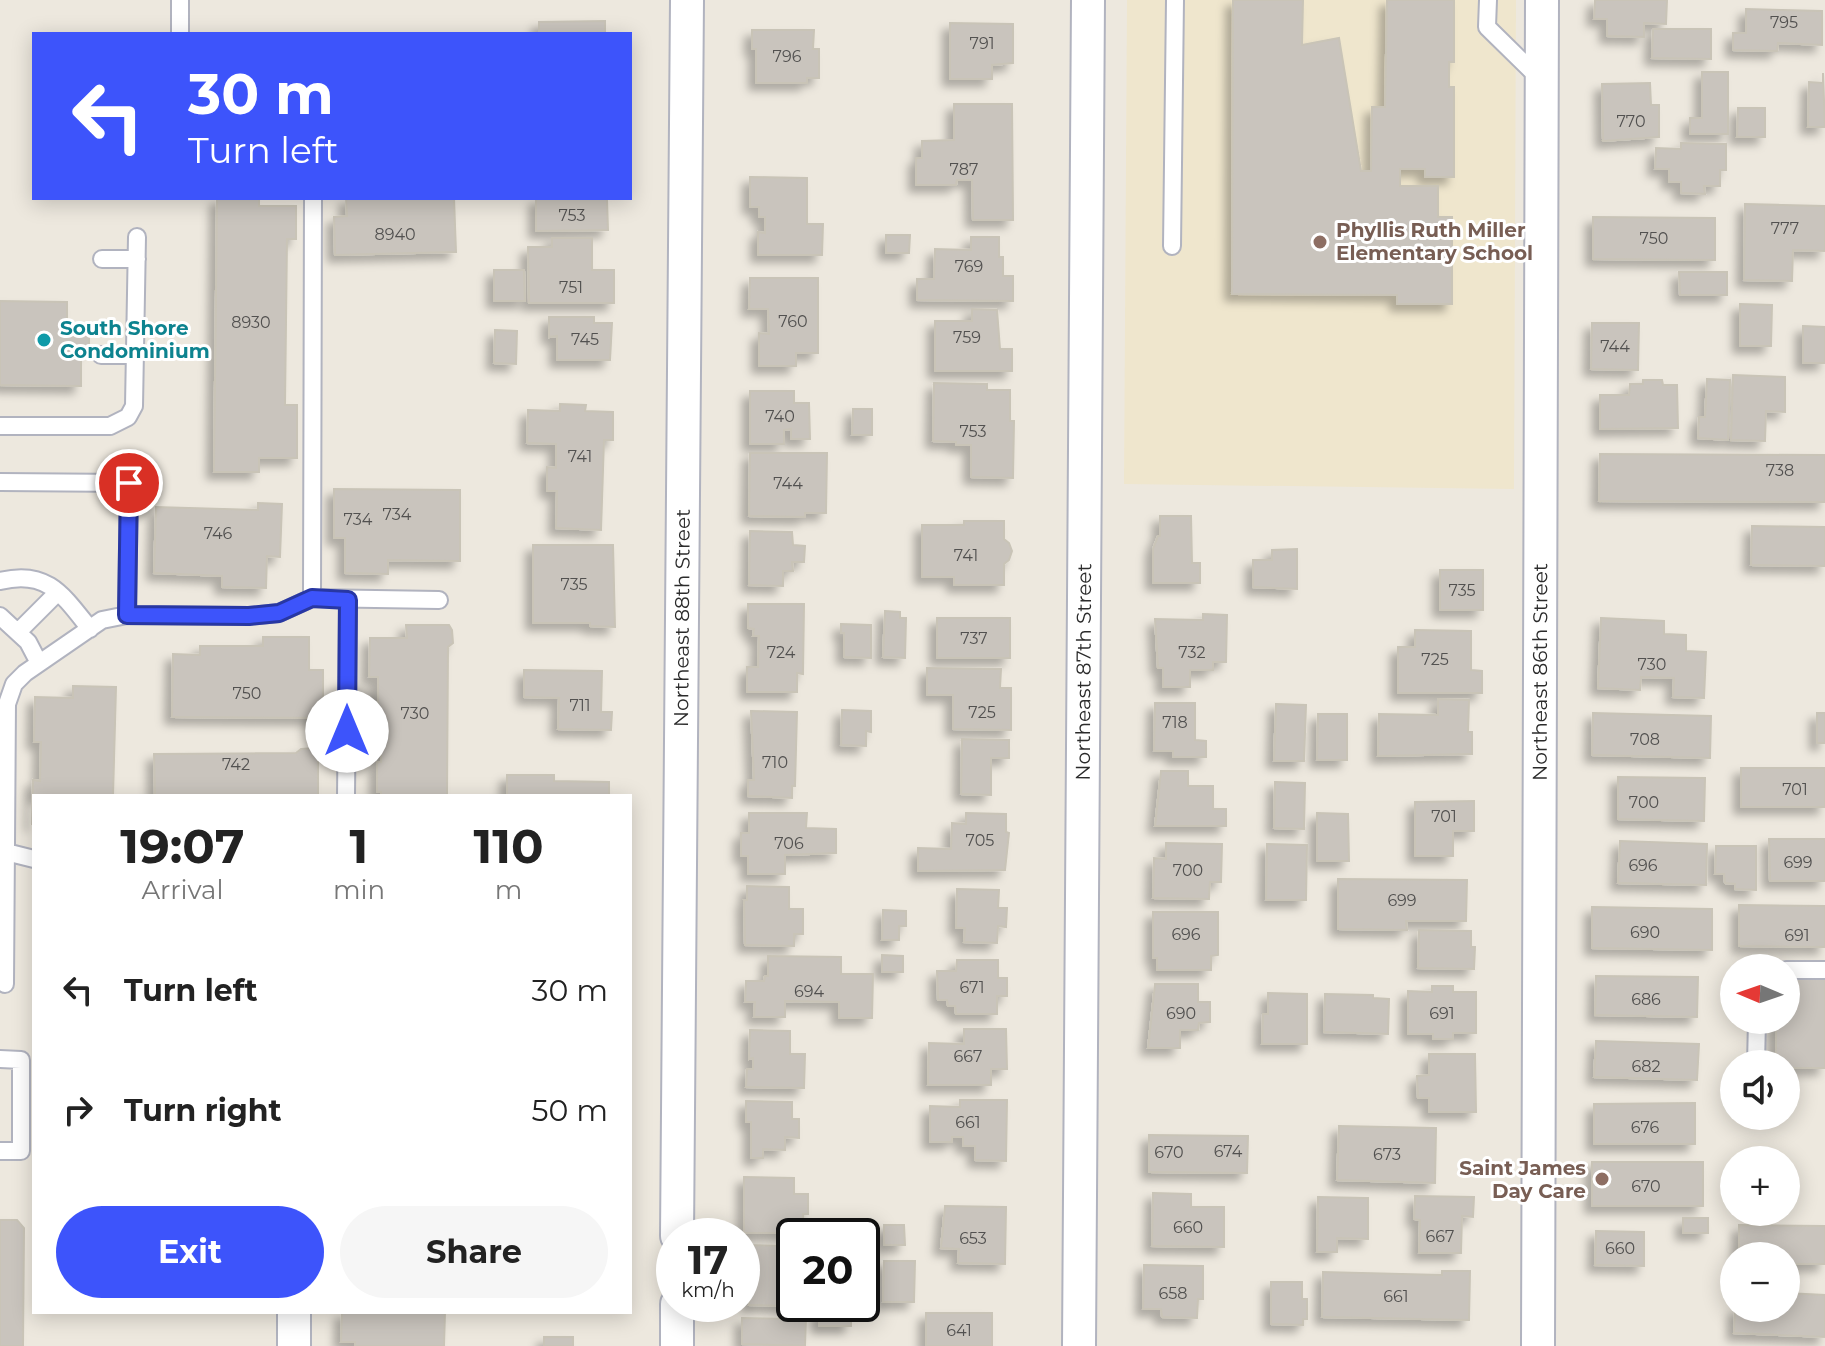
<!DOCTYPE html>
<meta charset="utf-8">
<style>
:root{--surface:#fff;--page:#f6f6f6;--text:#222;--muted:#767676;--accent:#3d54fb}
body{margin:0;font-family:Montserrat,sans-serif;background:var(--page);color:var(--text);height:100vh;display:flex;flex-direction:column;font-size:30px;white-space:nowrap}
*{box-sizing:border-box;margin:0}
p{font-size:26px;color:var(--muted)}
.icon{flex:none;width:44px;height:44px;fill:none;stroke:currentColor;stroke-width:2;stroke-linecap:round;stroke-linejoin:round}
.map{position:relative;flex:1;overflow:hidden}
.side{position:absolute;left:32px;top:794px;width:600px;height:520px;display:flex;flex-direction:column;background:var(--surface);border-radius:0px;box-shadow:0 4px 20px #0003}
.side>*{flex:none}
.hud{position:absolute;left:32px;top:32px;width:600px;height:168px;border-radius:0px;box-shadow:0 4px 20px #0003;background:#3d54fb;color:#fff;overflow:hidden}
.needle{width:52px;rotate:272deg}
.controls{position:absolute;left:1720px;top:954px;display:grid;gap:16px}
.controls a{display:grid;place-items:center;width:80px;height:80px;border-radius:50%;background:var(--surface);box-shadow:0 4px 20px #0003;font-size:40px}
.speed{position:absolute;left:656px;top:1218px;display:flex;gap:16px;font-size:40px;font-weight:700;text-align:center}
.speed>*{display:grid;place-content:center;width:104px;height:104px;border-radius:50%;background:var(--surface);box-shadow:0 4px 20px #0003;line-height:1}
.speed small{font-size:20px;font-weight:400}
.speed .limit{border:4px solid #111;border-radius:12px;background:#fff;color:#111}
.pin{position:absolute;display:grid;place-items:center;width:68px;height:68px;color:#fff;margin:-34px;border:4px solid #fff;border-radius:50%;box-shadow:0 2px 8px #0007}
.me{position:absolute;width:88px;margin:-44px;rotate:0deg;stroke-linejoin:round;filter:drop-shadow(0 0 6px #0008)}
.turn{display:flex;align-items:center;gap:28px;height:168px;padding:0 24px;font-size:36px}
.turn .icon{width:104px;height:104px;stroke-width:2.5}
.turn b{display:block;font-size:56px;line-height:68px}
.eta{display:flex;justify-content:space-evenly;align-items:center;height:136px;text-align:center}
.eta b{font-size:48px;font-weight:700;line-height:56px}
.primary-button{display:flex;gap:16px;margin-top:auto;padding:16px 24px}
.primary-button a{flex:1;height:92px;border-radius:48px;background:var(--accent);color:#fff;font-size:32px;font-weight:700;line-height:92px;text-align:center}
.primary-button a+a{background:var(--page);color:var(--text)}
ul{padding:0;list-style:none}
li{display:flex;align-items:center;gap:24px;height:120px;padding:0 24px}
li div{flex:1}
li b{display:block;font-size:30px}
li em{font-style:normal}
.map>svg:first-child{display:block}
.education{fill:#efe6cd}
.building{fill:#c9c4bd;stroke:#c9c4b7;stroke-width:2;filter:url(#shadow)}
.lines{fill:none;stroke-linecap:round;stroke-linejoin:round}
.lane-casing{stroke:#b1b3bf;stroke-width:20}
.street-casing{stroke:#b1b3bf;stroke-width:36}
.lane{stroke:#fff;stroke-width:16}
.street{stroke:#fff;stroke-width:32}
.route-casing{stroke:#2837a3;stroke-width:20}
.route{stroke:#3d54fb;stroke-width:14}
.education-dot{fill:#8d6e63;stroke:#fff;stroke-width:3}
.culture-dot{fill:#0f9aa8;stroke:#fff;stroke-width:3}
.labels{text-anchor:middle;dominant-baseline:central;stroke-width:6;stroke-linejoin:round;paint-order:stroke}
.number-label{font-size:16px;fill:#525150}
.education-label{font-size:20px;font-weight:bold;fill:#785e54;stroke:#fff;text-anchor:start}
.culture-label{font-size:20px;font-weight:bold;fill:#0d838f;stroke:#fff;text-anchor:start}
.street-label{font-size:20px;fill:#2b2b2b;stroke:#fff}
</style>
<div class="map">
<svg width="1825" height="1346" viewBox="0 0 1825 1346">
<defs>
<filter id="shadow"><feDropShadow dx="-7" dy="7" stdDeviation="4" flood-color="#0004"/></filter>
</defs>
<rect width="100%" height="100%" fill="#ede8de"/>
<path class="education" d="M1127 0H1516L1514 489 1124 484Z"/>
<path class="building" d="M1233 0H1303L1302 45 1339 38 1361 171H1371L1372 107H1385L1387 0H1454V62H1449V87H1454V177H1425V169H1400V186H1438V217H1452V304H1397V295L1232 294Z
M1595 0H1667L1666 24 1644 23V37L1607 36V19H1594Z
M1746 9 1822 11V45L1778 43 1777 51 1733 50V33H1746Z
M605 21V34H539V22Z
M950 23 1013 24V63L992 65V79H950Z
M1653 29H1711V59L1652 58Z
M752 30H814L813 49H819V78H807V83H756V49H752Z
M1702 72H1728V134H1690V118H1702Z
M1823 73 1825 127H1808L1809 82 1823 83Z
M1650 83 1651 105H1659V137L1603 141 1602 84Z
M954 104H1012L1013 220H973L972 180H957L956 185H916V158H922V141L954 140Z
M1738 108H1765V137H1737Z
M1681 143 1726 144V170H1720V186H1704L1705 194 1681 193V182H1669V169H1655L1656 148 1681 149Z
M750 177 807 178V224H823L822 255H758V232L765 233V217H759V207H750Z
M217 198H259V206H296V239H287L285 405H297V458H259V472H214Z
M346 198H454L456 252 335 255 334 217 347 216Z
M536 198H604L607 200 608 230 536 231Z
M1745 204 1825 206V251L1793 250 1792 281 1744 280Z
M1593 217 1715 218V260L1593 259Z
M886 235H910L909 253H886Z
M971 237H999V257H1003V276H1013V301L917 300V279H934L935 249 971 250Z
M552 238H592V270H614V303H529L528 247H552Z
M494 270H524L525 301H494Z
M1679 272H1727V295H1680Z
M750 278H818V353H796V366H759V333L769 334 768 309H749Z
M0 301 67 302V332L89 333V348H81V386L0 385Z
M1740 304 1772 305 1771 346H1740Z
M972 309 997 310 1000 349H1012V371H935V321H972Z
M549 317H594V323H612L610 360H557V336L549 337Z
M1592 323H1639L1638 370 1591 369Z
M1803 326 1825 327V363H1803Z
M495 330 517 331 516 364 494 363Z
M1733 375 1785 377V412L1766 411 1765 441 1731 440Z
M1707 379 1730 380 1728 440 1698 438 1699 417H1705Z
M1643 380H1662L1663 385H1677L1678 428 1600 429V395H1629L1630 384H1643Z
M934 383 987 384V390H1010V421H1014L1013 478 971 477V445H956V442L933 441Z
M750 391H794V403H809L810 439H791V429L784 430V444H750Z
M560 404 586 405 585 411 613 412V440H604L601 530 556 528 557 491H547V467L556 468V444L527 443 528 410 560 411Z
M853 409H872V435H852Z
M750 453H827L826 513H805V517L749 516Z
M1600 454 1825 455V502L1599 501Z
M334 489 460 490V561L388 560V574L345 573V538H334Z
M258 503 282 504 280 557 267 556 266 588 222 587V576L154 573 156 507 258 510Z
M1160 516H1191L1192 563H1200V583H1153V549L1158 536H1160Z
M964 521H1004V539L1009 543 1012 551 1009 560 1004 564V585H954V577H922V525H964Z
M1752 526 1825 527V566L1751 565Z
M750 531 792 532 793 545 805 546 804 562H792L793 571H783V586L749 585Z
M533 545H613L615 627 590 626V623H533Z
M1297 549V589L1253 587V560H1272V550Z
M1440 570H1483V610H1440Z
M748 604H804L803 674 797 673V692H747V667H758L759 636H753L754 629 748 628Z
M885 611 900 612V618H906L905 658 883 657Z
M1203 614 1227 615 1226 662H1213V670H1190V687H1163V668H1158L1155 619 1203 620Z
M937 618H1010V658H937Z
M1601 618 1664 621V634L1686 635V651L1706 652 1704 698 1673 697 1674 678 1641 677 1640 690 1598 688Z
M841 624 871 625V658L844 657V633H841Z
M406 625H449L452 630 453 643 448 647 447 796H381V792H377V762H381V749H377V719H381V707H378V677H369L370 638H407Z
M1415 630 1471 631V670L1482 671V693H1398V647H1415Z
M263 637H309V670H323V718L172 717 173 654 200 655V646H263Z
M927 668 1001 669 1000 688H1011V730L953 729V695H927Z
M524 670 602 671 601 712H612L611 730 558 729 559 698 524 697Z
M73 686 116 687 113 796H34V824H32L33 780 40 781 41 742H34L35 697 73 698Z
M1438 699 1469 700 1468 732H1472V754L1378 756 1379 714 1438 715Z
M1155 703H1195V740L1206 741V757H1173V751H1154Z
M1276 704 1306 705 1304 761H1274Z
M842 710 871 711V732L866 731V746L841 745Z
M751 711 797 712 795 786H792V798L748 796V780H754Z
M1593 713 1711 716 1710 758 1592 755Z
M1817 713H1825V743H1817Z
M1318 714H1347V760H1317Z
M962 739 1009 740V758H991V795L961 794Z
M314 748 318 753V796H155L154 754 296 753 301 749Z
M1741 768H1825V807H1741Z
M1161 771H1188V786H1213V809H1226V826H1155Z
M507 775H554V781L609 782V796H507Z
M1618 777 1705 778 1704 821 1618 819Z
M1275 782 1305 783 1304 829 1274 828Z
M1474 801V831H1453V856H1415V802Z
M749 813H807L806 828 836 829V853L785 855V874H748V856H741V833H749Z
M966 813 1006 814V832L1009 833 1005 870 918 871V848L951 849 952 823 966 824Z
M1317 813 1348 814 1349 861H1317Z
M1769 839H1825V881H1770Z
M1620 841 1707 844 1706 885 1618 883Z
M1166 843 1222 844 1221 882H1210L1209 899 1153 898 1154 858 1166 859Z
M1267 844 1307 845 1306 900H1266Z
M1716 846H1756V890L1735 889V884L1725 883 1724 874H1715Z
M1338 879 1467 880 1466 921H1406L1407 930 1338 929Z
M747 886 789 887V909H803V934H794V946L745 945 744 900H747Z
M957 889 999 890 998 908H1007L1006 927 998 926 997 943 964 942 965 928H956Z
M1739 905 1825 906V947L1739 946Z
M1592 907 1712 909V950L1592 948Z
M883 910 906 911V926H899V940H882Z
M1153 912H1218V955L1211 956V970H1157V958H1153Z
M1419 930 1471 931V947H1475L1474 969 1418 968Z
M882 955 903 956V972H882Z
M768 956 841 957V974H873L872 1018H839V1002L785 1001V1017H754L755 1002H745L746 981H764L765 976H768Z
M957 960H998V978H1007V996H997V1014H956L955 1006H948L947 1000H938L937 971H956Z
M1596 976 1698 977 1697 1017 1595 1015Z
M1786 976H1825V1068H1786V1064H1776V1020H1786Z
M1155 984H1198V1002H1210V1022L1199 1023 1198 1030H1180V1048H1148Z
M1432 986H1453V992H1476V1033H1453V1039H1433V1034H1408V991L1432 992Z
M1268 993 1307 994V1044H1262L1263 1014H1268Z
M1325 994 1373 995V998L1389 999 1388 1034 1324 1032Z
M964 1029H1006L1007 1069H991V1085H928L929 1043 964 1044Z
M750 1030 790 1031V1054H805L804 1088 746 1087 747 1069H753V1058L749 1059Z
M1596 1041 1699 1044 1697 1080 1594 1077Z
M1429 1054H1475L1476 1112H1429V1098H1418L1417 1076 1429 1075Z
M960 1100H1007L1006 1161 975 1160V1146H963V1137H952V1142H930V1106L960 1107Z
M746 1101 792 1102V1119H799V1138L785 1137V1150L763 1149V1158H751V1122H746Z
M1695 1103V1144H1594V1104Z
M1339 1126 1436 1128 1435 1183 1337 1180Z
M1149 1135 1248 1136 1247 1173 1149 1172Z
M1592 1162H1703V1206H1592Z
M744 1177 794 1178V1194H808V1214H803V1225L794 1224V1233H744Z
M1153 1193 1191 1194V1207H1224V1247L1152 1246Z
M1415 1196 1474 1197 1473 1217 1462 1216 1461 1253H1419L1420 1220 1414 1219Z
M1318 1197 1368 1198V1239L1337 1238V1252H1317Z
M945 1206 1006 1207 1005 1264 958 1263 959 1249 941 1248Z
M1683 1218H1708V1233H1683Z
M0 1220H17L24 1228 23 1346H0Z
M884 1225H904L905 1245H884Z
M1739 1225 1825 1226V1264H1786V1256H1739Z
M1596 1231 1644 1232V1266L1595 1265Z
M746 1245 792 1246 793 1306 749 1305 750 1277H745Z
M884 1261H915L914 1302H883Z
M1144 1265 1203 1266V1299H1198L1197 1318 1162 1317 1161 1309H1143Z
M1442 1271H1470L1469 1320 1322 1317 1323 1272 1442 1275Z
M1271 1282H1302V1299H1307V1319H1303V1325L1271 1324Z
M1786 1293 1825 1295V1337L1734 1333 1735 1308H1786Z
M851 1309V1326H819V1310Z
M342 1312H445L444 1346H355V1342H341Z
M926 1313H992V1346H926Z
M742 1318 806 1319 805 1346 742 1344Z
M544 1337H573V1346H544Z"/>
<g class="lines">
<g class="lane-casing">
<path id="lane" d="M1488 0 1487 27 1541 80
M180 34V0
M1172 246 1175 0
M102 259H137
M101 355H135
M0 426H110L128 417 134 406 137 237
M0 482 129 483 127 615
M0 581C47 569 63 595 90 629
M312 598 439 600
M0 616 28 642 39 663
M18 632 57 593
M346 796 348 600
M6 852 34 859
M1786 970H1825
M5 984 7 704 14 684 25 673 102 620 127 615 249 616 279 613 312 598 313 198
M0 1059 21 1060V1151H0
M1756 1064 1757 1020"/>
</g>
<g class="street-casing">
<g id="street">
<path id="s1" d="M677 1236 687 0"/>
<path d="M294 1312V1346"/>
<path d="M677 1346V1304"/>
<path id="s2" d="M1079 1346 1088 0"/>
<path id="s3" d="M1538 1346 1542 0"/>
</g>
</g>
<use href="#lane" class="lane"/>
<use href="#street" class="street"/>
</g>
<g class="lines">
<g class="route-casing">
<path id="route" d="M129 483 127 615 249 616 279 613 312 598 348 600 347 731"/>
</g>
<use href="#route" class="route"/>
</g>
<g class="education-dot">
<circle cx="1320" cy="242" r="8"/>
<circle cx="1602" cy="1179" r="8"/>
</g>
<circle class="culture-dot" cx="44" cy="340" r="8"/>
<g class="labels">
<g class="number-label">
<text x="1784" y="22">795</text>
<text x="982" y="43">791</text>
<text x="787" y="56">796</text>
<text x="1631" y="121">770</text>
<text x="964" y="169">787</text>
<text x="572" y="215">753</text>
<text x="1785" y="228">777</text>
<text x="395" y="234">8940</text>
<text x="1654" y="238">750</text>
<text x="969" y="266">769</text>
<text x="571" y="287">751</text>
<text x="793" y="321">760</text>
<text x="251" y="322">8930</text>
<text x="967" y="337">759</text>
<text x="585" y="339">745</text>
<text x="1615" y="346">744</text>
<text x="780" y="416">740</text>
<text x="973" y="431">753</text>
<text x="580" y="456">741</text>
<text x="1780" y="470">738</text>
<text x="788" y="483">744</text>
<text x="397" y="514">734</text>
<text x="358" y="519">734</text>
<text x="218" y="533">746</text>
<text x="966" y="555">741</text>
<text x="574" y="584">735</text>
<text x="1462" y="590">735</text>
<text x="974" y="638">737</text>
<text x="781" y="652">724</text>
<text x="1192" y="652">732</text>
<text x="1435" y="659">725</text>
<text x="1652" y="664">730</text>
<text x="247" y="693">750</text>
<text x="580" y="705">711</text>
<text x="982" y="712">725</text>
<text x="415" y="713">730</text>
<text x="1175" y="722">718</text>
<text x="1645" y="739">708</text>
<text x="775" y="762">710</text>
<text x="236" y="764">742</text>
<text x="1795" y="789">701</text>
<text x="1644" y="802">700</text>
<text x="1444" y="816">701</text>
<text x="980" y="840">705</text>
<text x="789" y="843">706</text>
<text x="1798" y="862">699</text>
<text x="1643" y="865">696</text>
<text x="1188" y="870">700</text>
<text x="1402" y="900">699</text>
<text x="1645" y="932">690</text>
<text x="1186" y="934">696</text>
<text x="1797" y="935">691</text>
<text x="972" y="987">671</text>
<text x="809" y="991">694</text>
<text x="1646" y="999">686</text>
<text x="1181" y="1013">690</text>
<text x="1442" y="1013">691</text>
<text x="968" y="1056">667</text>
<text x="1646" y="1066">682</text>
<text x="968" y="1122">661</text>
<text x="1645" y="1127">676</text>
<text x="1228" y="1151">674</text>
<text x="1169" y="1152">670</text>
<text x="1387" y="1154">673</text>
<text x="1646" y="1186">670</text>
<text x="1188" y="1227">660</text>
<text x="1440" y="1236">667</text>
<text x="973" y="1238">653</text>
<text x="1620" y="1248">660</text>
<text x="1173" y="1293">658</text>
<text x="1396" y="1296">661</text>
<text x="959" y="1330">641</text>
</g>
<g class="education-label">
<text x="1336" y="230">Phyllis Ruth Miller<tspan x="1336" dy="23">Elementary School</tspan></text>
<text x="1586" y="1168" text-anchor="end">Saint James<tspan x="1586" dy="23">Day Care</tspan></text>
</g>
<g class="culture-label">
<text x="60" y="328">South Shore<tspan x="60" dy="23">Condominium</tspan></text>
</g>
<g class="street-label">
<text stroke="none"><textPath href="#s1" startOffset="618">Northeast 88th Street</textPath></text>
<text stroke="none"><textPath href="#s2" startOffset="674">Northeast 87th Street</textPath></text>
<text stroke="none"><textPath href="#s3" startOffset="674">Northeast 86th Street</textPath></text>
</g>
</g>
</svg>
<div class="controls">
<a><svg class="needle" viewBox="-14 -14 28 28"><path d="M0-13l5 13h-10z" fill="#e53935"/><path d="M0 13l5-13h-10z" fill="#767676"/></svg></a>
<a><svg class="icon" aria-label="sound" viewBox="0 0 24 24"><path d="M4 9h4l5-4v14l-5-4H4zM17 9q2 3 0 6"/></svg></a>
<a>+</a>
<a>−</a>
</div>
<div class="speed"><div>17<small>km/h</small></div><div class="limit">20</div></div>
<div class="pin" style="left:129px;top:483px;background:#d93025"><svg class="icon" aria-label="arrive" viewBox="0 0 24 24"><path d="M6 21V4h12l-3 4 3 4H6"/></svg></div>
<svg class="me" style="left:347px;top:731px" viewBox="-20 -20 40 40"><circle r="19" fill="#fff"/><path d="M0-13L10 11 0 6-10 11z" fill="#3d54fb"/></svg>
<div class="hud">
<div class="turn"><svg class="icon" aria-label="left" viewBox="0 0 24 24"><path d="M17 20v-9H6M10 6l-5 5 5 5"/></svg><div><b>30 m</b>Turn left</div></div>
</div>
<section class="side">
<div class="eta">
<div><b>19:07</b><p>Arrival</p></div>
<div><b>1</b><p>min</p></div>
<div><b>110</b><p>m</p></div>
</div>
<ul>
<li><svg class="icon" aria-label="left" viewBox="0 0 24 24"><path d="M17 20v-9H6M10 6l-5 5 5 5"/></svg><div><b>Turn left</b></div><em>30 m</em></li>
<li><svg class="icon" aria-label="right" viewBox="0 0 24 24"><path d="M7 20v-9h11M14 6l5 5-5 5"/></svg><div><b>Turn right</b></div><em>50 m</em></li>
</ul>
<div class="primary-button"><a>Exit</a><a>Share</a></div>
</section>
</div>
